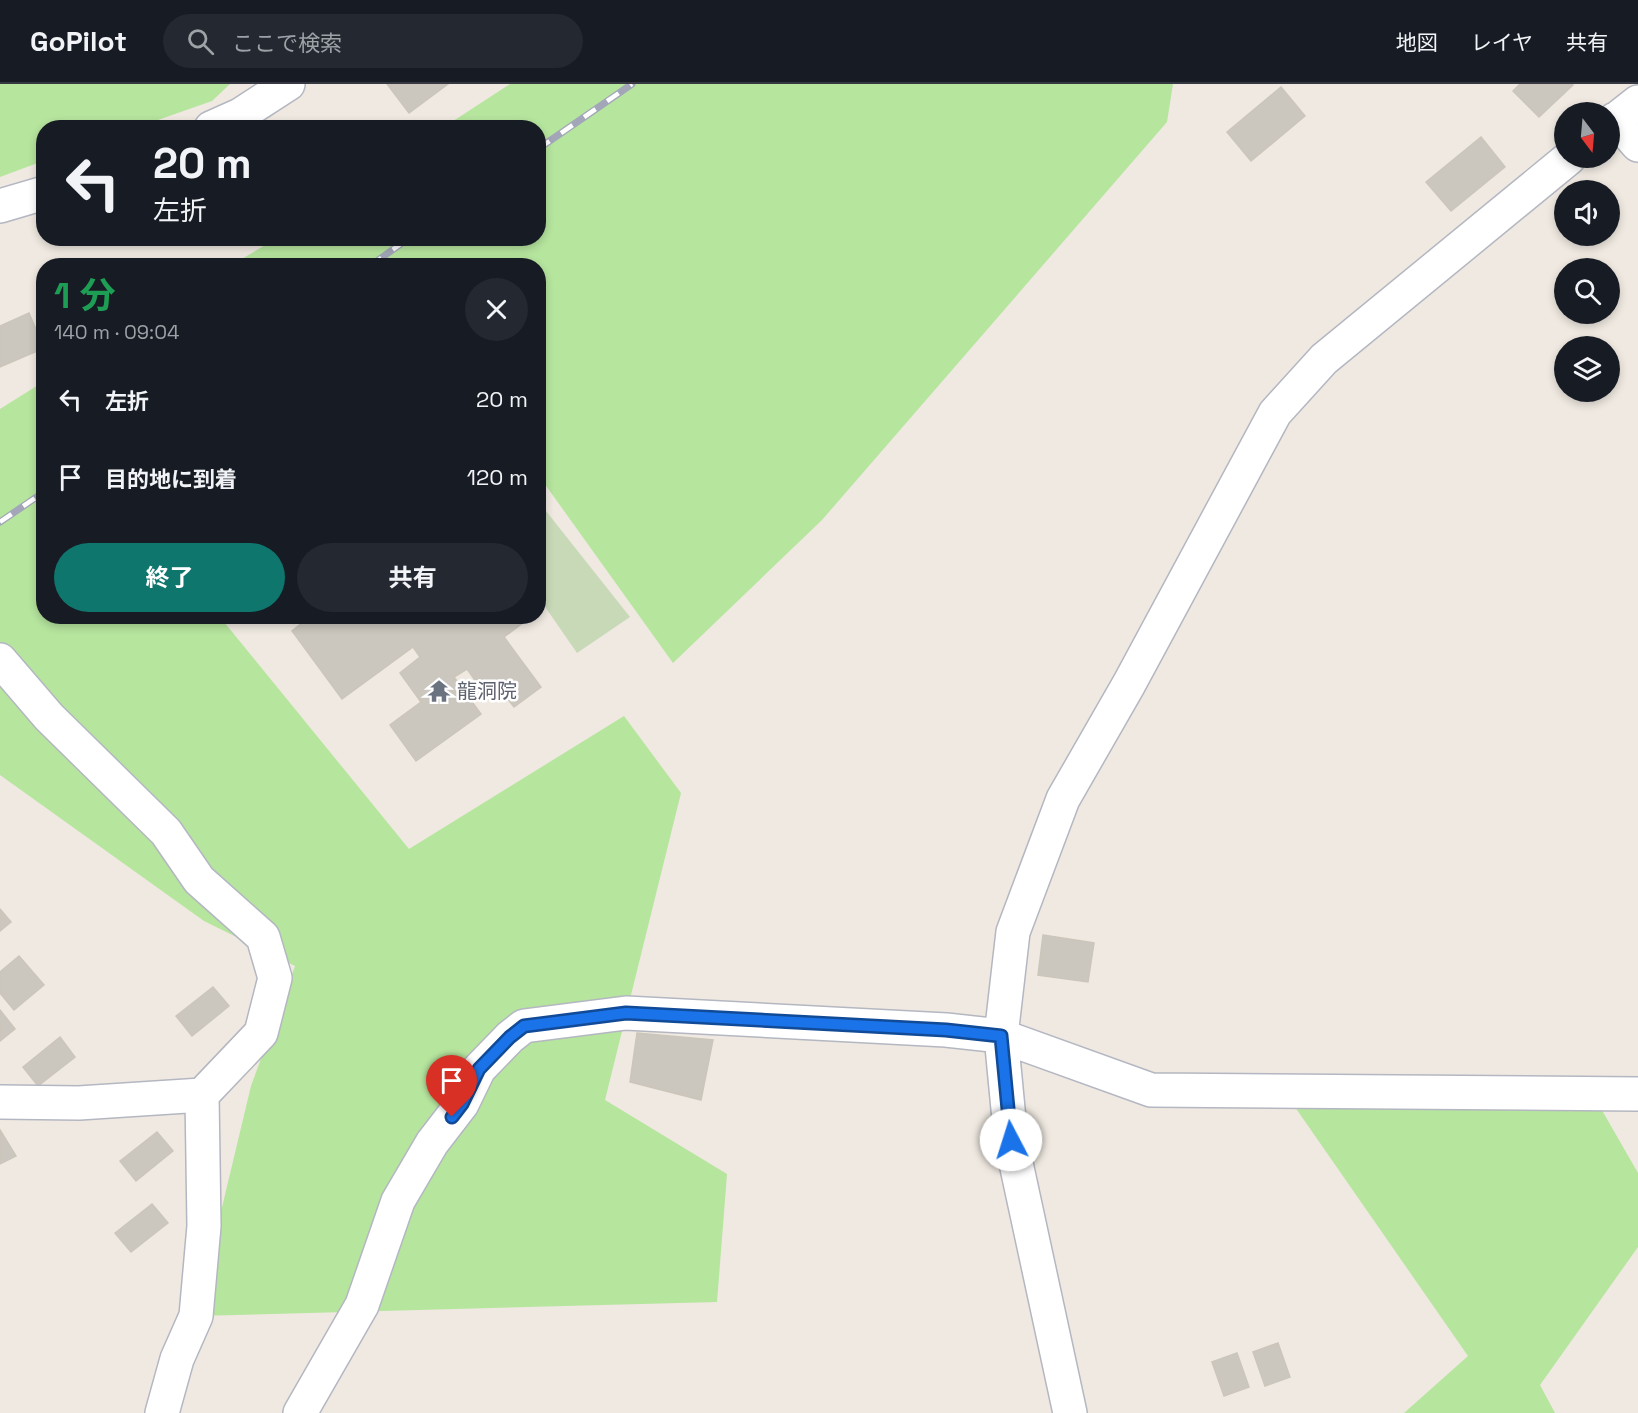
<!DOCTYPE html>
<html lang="ja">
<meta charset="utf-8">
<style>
:root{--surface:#171b24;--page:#242831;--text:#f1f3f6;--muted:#9ea1a6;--line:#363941;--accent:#0f766e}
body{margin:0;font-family:"Space Grotesk","Noto Sans JP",sans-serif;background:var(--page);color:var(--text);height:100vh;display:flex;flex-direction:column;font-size:22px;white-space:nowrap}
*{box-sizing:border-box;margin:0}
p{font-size:20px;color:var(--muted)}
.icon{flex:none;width:33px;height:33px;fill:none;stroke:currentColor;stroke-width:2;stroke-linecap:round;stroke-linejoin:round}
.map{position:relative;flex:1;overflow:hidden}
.details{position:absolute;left:36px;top:174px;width:510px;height:366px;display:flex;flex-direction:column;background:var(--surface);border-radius:24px;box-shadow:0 3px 9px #0003}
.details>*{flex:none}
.hud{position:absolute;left:36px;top:36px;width:510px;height:126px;border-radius:24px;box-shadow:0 3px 9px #0003;background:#171b24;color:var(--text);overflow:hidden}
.needle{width:39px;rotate:164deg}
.fabs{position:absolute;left:1554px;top:18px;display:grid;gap:12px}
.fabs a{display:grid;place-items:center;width:66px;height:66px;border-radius:50%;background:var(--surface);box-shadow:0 3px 9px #0003;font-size:30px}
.pin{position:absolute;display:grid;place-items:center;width:51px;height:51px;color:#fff;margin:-62px -26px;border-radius:50% 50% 50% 0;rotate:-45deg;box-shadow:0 0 6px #0007}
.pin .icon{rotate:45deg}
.me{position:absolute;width:66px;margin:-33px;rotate:355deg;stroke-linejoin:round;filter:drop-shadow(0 0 4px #0008)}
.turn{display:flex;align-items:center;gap:21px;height:126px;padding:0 18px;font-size:27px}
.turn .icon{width:78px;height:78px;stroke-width:2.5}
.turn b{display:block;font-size:42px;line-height:51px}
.round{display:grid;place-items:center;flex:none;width:63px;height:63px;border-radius:32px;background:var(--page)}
.headline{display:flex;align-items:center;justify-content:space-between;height:102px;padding:0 18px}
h1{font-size:36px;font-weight:700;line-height:45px;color:#1e9e55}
.cta{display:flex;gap:12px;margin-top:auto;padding:12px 18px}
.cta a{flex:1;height:69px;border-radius:36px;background:var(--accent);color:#fff;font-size:24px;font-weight:700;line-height:69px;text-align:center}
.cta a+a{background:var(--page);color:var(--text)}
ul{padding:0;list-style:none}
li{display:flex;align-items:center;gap:18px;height:78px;padding:0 18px}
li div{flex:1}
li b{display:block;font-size:22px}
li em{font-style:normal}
header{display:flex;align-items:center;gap:36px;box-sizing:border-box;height:84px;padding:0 30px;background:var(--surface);border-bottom:2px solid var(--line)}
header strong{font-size:28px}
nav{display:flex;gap:33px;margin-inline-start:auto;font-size:21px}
.search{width:420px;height:54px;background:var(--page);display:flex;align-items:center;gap:15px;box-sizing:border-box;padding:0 21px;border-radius:33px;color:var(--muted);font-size:22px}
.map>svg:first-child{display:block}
.green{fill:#b6e59e}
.cemetery{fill:#c8d9b8}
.building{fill:#cbc7bf;stroke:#cbc5ba;stroke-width:1.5}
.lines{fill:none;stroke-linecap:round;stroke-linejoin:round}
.minor-casing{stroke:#b4b7c1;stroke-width:36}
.minor{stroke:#fff;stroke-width:33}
.rail-casing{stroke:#a3a6b8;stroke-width:7}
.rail{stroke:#fff;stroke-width:4.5;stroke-dasharray:14;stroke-linecap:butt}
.route-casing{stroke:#114b97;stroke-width:15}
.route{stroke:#1a73e8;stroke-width:10}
.labels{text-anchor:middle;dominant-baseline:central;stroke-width:5;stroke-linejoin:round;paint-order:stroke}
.worship-label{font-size:20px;fill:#5b616d;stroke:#fff;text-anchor:start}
</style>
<header>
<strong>GoPilot</strong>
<div class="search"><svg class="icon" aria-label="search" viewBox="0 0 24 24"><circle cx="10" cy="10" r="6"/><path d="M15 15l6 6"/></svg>ここで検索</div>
<nav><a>地図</a><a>レイヤ</a><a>共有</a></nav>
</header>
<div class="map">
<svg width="1638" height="1329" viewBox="0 0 1638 1329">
<rect width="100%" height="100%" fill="#efe9e1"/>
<path class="green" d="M0 0H230L212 17 138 43 44 44 43 77 0 93Z
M510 0H1173L1167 38 822 436 673 579 539 392 538 182 232 181 275 155 538 154V44L444 43Z
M43 298 44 532 220 533 409 765 624 632 681 709 605 1016 727 1090 717 1218 196 1232 251 1002 295 882 204 837 0 691V325Z
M1584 995 1638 1089V1163L1540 1301 1555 1329H1404L1468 1272 1288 1013Z"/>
<path class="cemetery" d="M542 422 630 533 577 569 539 514 538 426Z"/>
<path class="building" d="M387 0H448L409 29Z
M1520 0H1572L1573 1 1539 33 1513 7Z
M1281 3 1305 32 1251 77 1227 48Z
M1481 53 1505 83 1451 127 1426 98Z
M29 229 44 264 0 283V242Z
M311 532H532L504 553 541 603 514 623 497 601 485 610 467 585 454 593 481 630 416 677 390 641 421 618 400 589 420 573 413 563 342 615 292 547Z
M0 825 11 838 0 847Z
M1043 851 1094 859 1088 898 1038 891Z
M19 872 44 901 14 926 0 909V888Z
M213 903 229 922 192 952 176 932Z
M0 926 15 945 0 957Z
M637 949 713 956 701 1016 630 998Z
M60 953 75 973 38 1002 23 983Z
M0 1046 16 1072 0 1080Z
M157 1048 173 1067 136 1097 120 1077Z
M152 1120 168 1139 131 1168 115 1149Z
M1278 1259 1290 1293 1265 1302 1253 1268Z
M1237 1269 1249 1303 1224 1312 1212 1278Z"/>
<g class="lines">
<g class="minor-casing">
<path id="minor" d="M1615 35 1638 61
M1610 40 1638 18
M211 44 240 31 288 0
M0 122 44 109
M0 576 49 633 166 748 199 796 263 853 275 894 261 949 202 1011 79 1019 0 1018
M162 1329 177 1275 196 1232 204 1142 202 1011
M300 1329 362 1221 398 1117 432 1059 462 1020 479 985 510 953 524 942 626 929 946 946 1001 952 1151 1006 1638 1010
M1070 1329 1011 1056 1001 952 1013 848 1063 715 1129 600 1275 329 1324 275 1569 74"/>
</g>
<use href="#minor" class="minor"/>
<g class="rail-casing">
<path id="rail" d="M538 65 632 0
M370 182 409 154
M0 438 44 408"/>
</g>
<use href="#rail" class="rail"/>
</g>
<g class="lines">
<g class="route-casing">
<path id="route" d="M452 1033 462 1020 479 985 510 953 524 942 626 929 946 946 1001 952 1011 1056"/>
</g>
<use href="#route" class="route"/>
</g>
<defs>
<g id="temple-bare" transform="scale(1.8)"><path d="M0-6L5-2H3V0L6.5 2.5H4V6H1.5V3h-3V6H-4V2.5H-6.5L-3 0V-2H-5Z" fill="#6b7280" stroke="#fff" stroke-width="2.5" paint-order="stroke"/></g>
</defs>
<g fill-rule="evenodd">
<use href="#temple-bare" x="439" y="607"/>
</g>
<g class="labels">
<g class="worship-label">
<text x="457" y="607">龍洞院</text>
</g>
</g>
</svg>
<div class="fabs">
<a><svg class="needle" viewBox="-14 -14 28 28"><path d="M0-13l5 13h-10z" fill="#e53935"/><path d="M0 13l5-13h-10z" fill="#9ea1a6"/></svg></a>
<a><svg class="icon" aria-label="sound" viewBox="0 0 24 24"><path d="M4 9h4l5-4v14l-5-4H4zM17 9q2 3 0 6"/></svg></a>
<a><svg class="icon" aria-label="search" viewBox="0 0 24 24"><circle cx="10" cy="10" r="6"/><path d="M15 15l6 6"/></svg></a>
<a><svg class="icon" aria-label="layers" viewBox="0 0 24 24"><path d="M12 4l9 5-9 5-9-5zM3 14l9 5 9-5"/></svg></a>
</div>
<div class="pin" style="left:452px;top:1033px;background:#d93025"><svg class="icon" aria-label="arrive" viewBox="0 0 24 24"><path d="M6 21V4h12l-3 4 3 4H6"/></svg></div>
<svg class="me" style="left:1011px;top:1056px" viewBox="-20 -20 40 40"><circle r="19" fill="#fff"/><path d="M0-13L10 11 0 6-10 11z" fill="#1a73e8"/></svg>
<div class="hud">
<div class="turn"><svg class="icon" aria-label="left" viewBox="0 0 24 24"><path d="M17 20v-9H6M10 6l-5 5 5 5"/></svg><div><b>20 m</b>左折</div></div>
</div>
<section class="details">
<div class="headline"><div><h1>1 分</h1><p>140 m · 09:04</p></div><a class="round"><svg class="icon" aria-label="close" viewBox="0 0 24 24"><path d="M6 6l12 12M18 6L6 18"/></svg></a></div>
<ul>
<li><svg class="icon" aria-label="left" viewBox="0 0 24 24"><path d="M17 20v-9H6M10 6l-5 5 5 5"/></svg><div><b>左折</b></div><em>20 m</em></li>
<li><svg class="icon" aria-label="arrive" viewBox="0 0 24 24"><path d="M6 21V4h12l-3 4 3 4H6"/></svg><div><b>目的地に到着</b></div><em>120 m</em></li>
</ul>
<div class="cta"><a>終了</a><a>共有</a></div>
</section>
</div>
